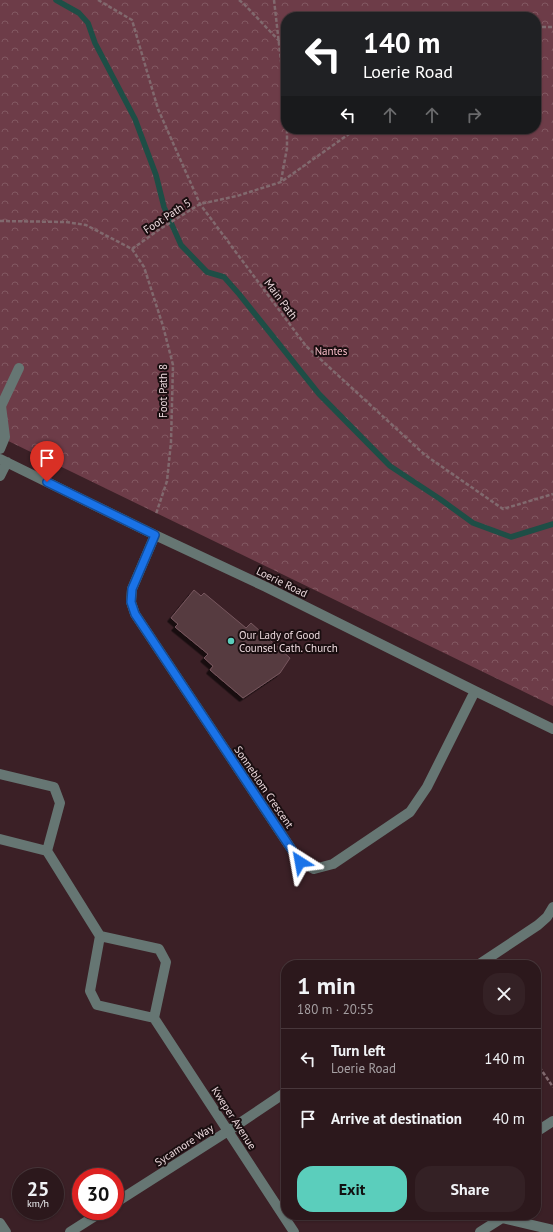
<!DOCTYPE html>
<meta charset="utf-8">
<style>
:root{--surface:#2c181c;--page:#342125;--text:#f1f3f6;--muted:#a6a0a3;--line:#48373b;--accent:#5bcebc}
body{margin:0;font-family:"PT Sans",sans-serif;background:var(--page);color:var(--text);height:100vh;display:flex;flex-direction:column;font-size:15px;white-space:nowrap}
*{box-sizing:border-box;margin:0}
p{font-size:13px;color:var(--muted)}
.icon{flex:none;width:22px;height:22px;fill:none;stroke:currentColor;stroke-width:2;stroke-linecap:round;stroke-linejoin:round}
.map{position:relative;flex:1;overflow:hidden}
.sheet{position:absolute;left:281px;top:960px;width:260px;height:260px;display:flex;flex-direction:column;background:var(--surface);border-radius:16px;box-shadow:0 1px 3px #0004,0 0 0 1px var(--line)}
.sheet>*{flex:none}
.hud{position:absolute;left:281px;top:12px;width:260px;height:122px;border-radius:16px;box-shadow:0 1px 3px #0004,0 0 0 1px var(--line);background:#202124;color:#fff;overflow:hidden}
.speed{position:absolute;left:12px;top:1168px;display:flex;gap:8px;font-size:20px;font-weight:700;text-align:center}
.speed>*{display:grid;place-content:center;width:52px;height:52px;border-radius:50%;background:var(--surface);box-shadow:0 1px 3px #0004,0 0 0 1px var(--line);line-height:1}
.speed small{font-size:10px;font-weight:400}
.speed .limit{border:6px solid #d22;background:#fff;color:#111}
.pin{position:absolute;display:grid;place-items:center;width:34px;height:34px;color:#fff;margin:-41px -17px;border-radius:50% 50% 50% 0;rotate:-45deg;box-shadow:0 0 4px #0007}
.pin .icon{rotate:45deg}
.me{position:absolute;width:44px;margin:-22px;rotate:326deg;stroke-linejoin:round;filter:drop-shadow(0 0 3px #0008)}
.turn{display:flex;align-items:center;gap:14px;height:84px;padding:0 16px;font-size:18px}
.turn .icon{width:52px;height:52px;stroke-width:2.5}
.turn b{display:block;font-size:28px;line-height:34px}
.lanes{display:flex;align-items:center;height:38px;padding:0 16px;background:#0003;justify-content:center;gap:20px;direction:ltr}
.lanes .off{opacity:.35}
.round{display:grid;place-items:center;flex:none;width:42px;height:42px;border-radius:16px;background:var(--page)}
.headline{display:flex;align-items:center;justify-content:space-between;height:68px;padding:0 16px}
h1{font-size:24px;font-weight:800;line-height:30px}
.cta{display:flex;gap:8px;margin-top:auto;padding:8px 16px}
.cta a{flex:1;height:46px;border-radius:16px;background:var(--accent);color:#111;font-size:16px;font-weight:800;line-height:46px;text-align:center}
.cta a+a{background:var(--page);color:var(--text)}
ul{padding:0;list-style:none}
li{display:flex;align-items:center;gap:12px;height:60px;padding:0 16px;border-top:1px solid var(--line)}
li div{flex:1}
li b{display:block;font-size:15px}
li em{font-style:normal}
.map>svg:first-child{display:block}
.park{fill:url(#park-crowns);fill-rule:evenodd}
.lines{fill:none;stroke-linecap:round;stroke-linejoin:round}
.stream{stroke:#1e4e46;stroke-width:5.5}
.building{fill:#573a40;stroke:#77575e;filter:url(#shadow)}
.path{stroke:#81696e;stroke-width:2.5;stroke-dasharray:4 2;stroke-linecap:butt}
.minor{stroke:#667673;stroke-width:10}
.route-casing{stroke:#114b97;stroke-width:10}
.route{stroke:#1a73e8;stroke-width:7}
.poi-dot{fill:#5bcebc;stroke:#1a0e10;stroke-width:1.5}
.labels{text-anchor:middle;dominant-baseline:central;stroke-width:4;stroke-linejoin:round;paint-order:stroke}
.street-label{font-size:11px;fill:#ecd9dd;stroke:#1a0e10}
.park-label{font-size:11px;fill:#fabeca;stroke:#1a0e10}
.poi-label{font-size:11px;fill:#ecd9dd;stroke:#1a0e10;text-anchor:start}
</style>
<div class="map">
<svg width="553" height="1232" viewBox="0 0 553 1232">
<defs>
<pattern id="park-crowns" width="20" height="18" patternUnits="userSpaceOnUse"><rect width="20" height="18" fill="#6d3c48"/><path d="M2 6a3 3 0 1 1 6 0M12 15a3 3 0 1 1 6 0" fill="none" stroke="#825862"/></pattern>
<filter id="shadow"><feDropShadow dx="-3.5" dy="3.5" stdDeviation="0" flood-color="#0009"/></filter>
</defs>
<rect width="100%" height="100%" fill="#3b2026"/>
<path class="park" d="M0 0H553V706L0 437ZM286 17H536V129H286Z"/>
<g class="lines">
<path class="stream" d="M56 0 79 13 88 23 95 43 135 119 156 175 164 207 181 245 207 272 224 277 239 294 319 394 390 466 440 499 473 523 511 537 553 524"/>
</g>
<path class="building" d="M194 590 201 596 204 593 246 628 251 623 290 658 280 673 243 698 210 670 213 666 204 658 208 654 175 627 178 624 171 618Z"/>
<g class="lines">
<path class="path" d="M98 0 132 20 158 109 200 204 306 346 425 455 503 509 553 494
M239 0 244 4 286 48
M274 0 286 105
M536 27H553
M281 181 287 148V129
M0 221 66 222 86 225 132 249
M132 249 144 267 163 326 173 365 171 442 167 481 156 514
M132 249 160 229 200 204 237 196 281 182 356 129
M536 1062 553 1087"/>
<path class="minor" d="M0 449 5 437 1 406 19 368
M0 459 155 535 266 587 475 691 553 729
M0 476 7 462
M155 535 132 589 131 602 135 614 300 862 314 869 333 864 410 812 427 787 475 691
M0 774 54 787 60 803 47 851
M0 839 47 851 100 936 90 991 97 1005 154 1018 294 1232
M100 936 159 949 166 962 154 1018
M478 965 538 925 547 917 553 907
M536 1132 553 1121
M115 1203 228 1131 286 1092
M0 1223 6 1232
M70 1232 103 1211
M480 1232 502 1218 553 1230"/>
</g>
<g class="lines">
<g class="route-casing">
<path id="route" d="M47 482 155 535 132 589 131 602 135 614 300 862"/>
</g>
<use href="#route" class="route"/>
</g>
<circle class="poi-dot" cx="231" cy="641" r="4"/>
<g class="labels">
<g class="street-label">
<text transform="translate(167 216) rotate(-33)">Foot Path 5</text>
<text transform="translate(281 299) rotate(53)">Main Path</text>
<text transform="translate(163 391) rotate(-90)">Foot Path 8</text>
<text transform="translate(282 582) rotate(26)">Loerie Road</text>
<text transform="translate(264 787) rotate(56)">Sonneblom Crescent</text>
<text transform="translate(234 1118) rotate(57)">Kweper Avenue</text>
<text transform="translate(184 1145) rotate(-33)">Sycamore Way</text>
</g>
<g class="park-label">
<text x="331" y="351">Nantes</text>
</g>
<g class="poi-label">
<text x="239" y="635">Our Lady of Good<tspan x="239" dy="13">Counsel Cath. Church</tspan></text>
</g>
</g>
</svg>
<div class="speed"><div>25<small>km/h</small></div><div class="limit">30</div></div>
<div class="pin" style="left:47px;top:482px;background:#d93025"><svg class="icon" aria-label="arrive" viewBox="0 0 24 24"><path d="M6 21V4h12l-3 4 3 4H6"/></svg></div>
<svg class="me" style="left:300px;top:862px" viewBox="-20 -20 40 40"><path d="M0-17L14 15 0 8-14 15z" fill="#1a73e8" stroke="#fff" stroke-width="4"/></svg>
<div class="hud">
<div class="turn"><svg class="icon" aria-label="left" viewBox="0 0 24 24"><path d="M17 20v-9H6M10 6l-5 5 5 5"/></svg><div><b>140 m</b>Loerie Road</div></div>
<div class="lanes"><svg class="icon" aria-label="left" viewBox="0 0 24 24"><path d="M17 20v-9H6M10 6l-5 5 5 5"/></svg><svg class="icon off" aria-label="ahead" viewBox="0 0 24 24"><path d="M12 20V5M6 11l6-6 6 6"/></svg><svg class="icon off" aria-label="ahead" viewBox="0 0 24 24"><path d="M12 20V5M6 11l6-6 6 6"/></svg><svg class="icon off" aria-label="right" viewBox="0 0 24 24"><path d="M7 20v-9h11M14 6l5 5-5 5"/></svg></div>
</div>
<section class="sheet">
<div class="headline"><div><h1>1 min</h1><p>180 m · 20:55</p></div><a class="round"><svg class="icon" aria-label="close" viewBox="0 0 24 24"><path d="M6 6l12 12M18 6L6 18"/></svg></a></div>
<ul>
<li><svg class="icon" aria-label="left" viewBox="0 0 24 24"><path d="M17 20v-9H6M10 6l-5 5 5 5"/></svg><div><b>Turn left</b><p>Loerie Road</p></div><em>140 m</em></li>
<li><svg class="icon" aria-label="arrive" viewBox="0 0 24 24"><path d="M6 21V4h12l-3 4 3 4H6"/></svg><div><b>Arrive at destination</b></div><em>40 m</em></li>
</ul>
<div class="cta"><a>Exit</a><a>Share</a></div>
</section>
</div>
